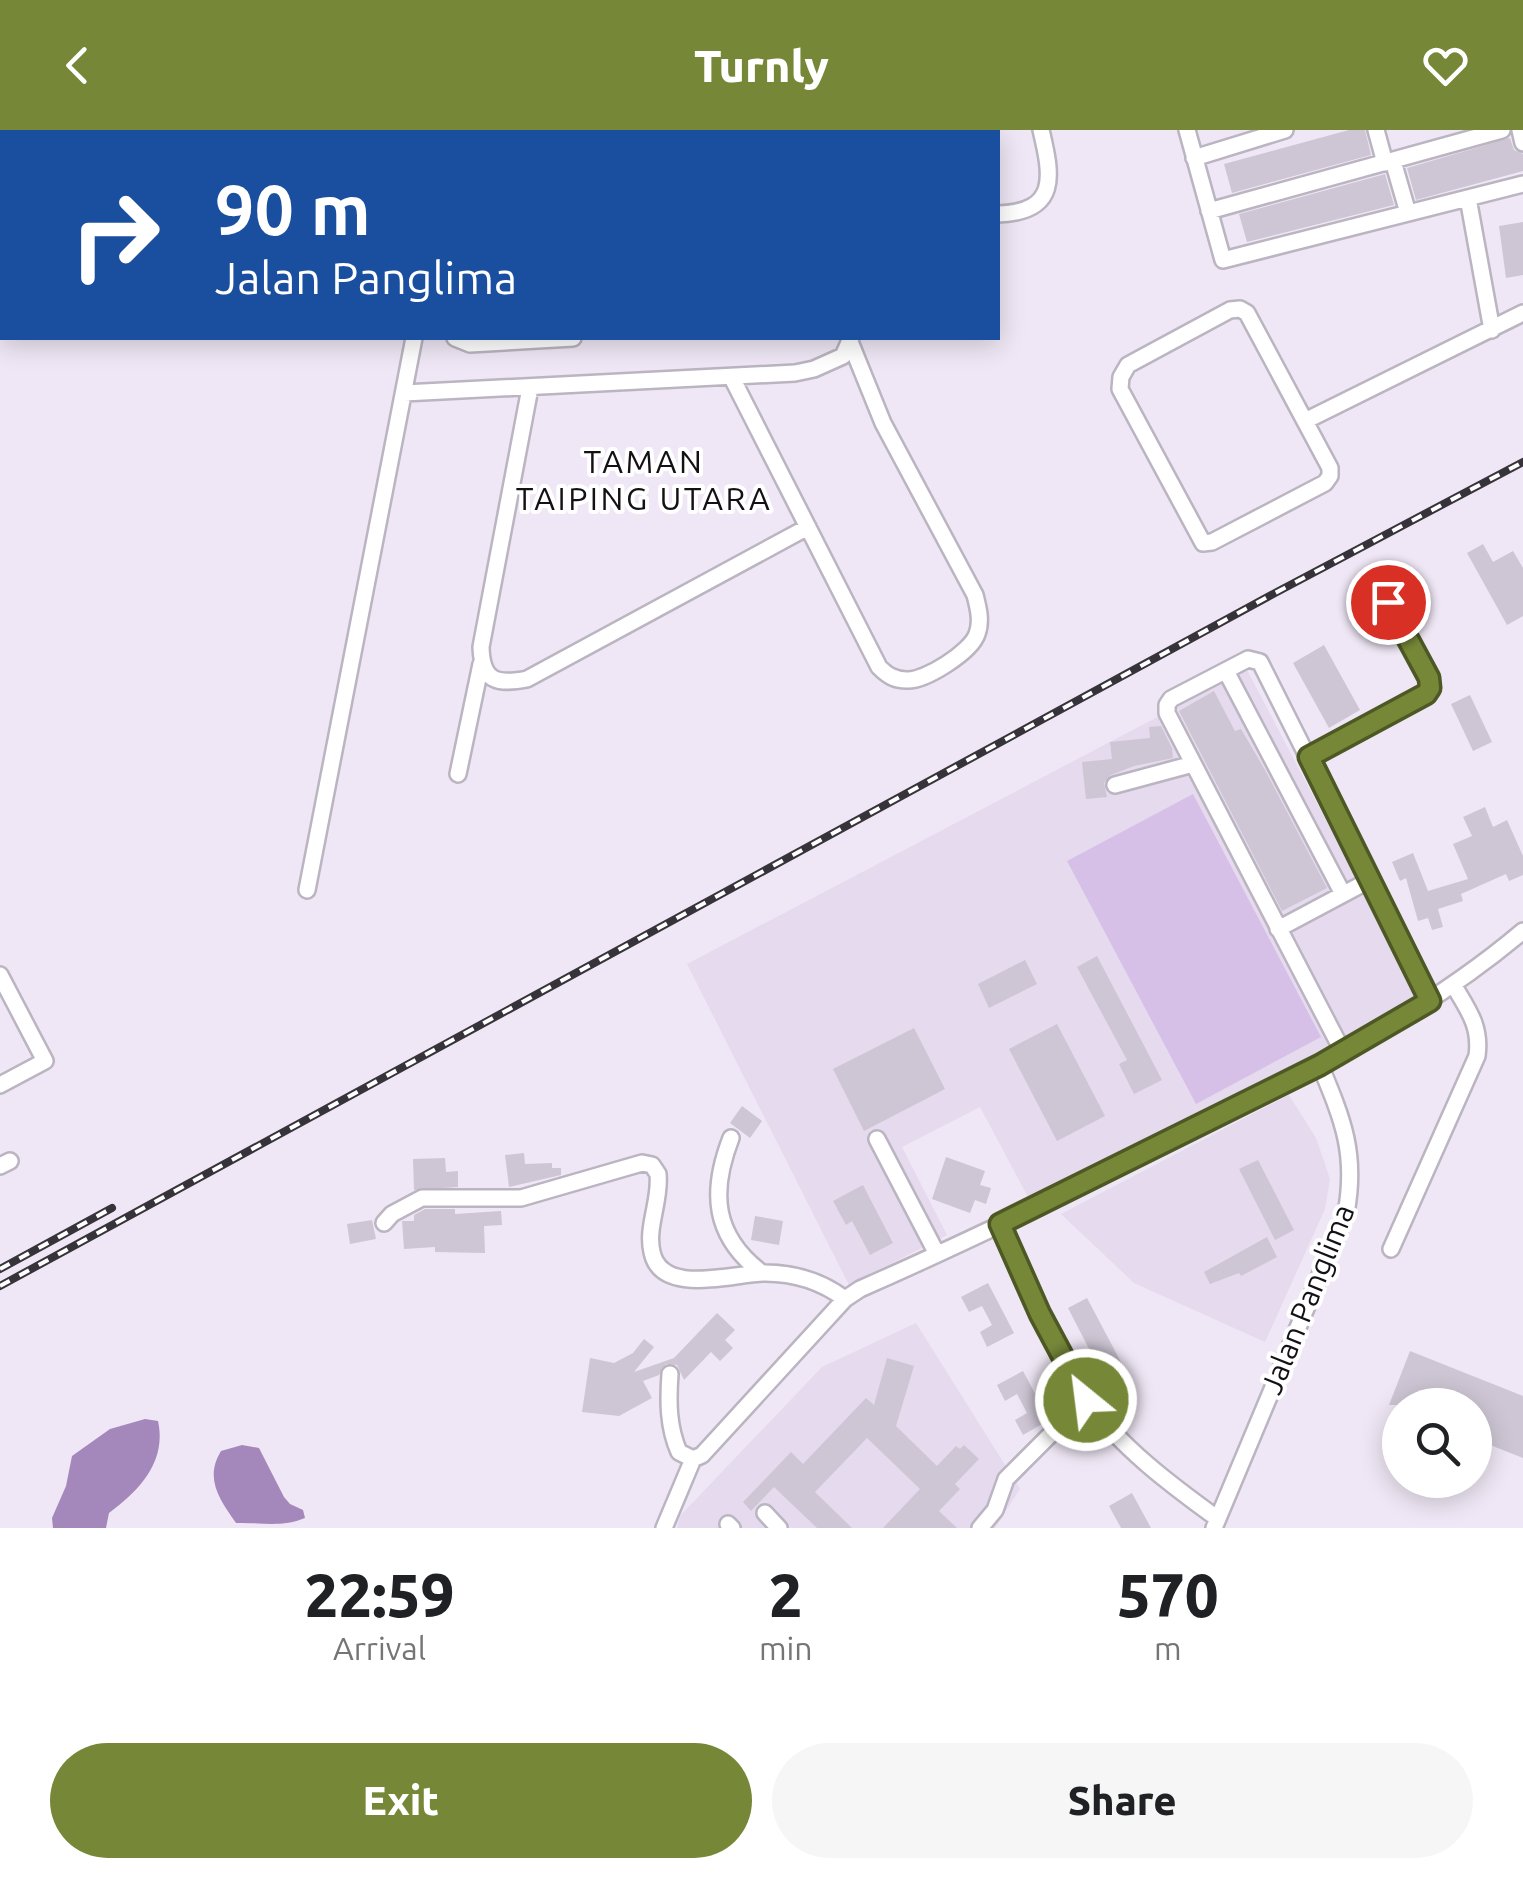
<!DOCTYPE html>
<style>
:root{--surface:#fff;--page:#f6f6f6;--text:#202124;--muted:#757577;--accent:#768838}
body{margin:0;font-family:Ubuntu,sans-serif;background:var(--page);color:var(--text);height:100vh;display:flex;flex-direction:column;font-size:38px;white-space:nowrap}
*{box-sizing:border-box;margin:0}
p{font-size:32px;color:var(--muted)}
.icon{flex:none;width:55px;height:55px;fill:none;stroke:currentColor;stroke-width:2;stroke-linecap:round;stroke-linejoin:round}
.map{position:relative;height:1398px;overflow:hidden}
.drawer{display:flex;flex-direction:column;background:var(--surface);flex:1}
.drawer>*{flex:none}
.hud{position:absolute;left:0px;top:0px;width:1000px;height:210px;box-shadow:0 5px 25px #0003;background:#1a4fa0;color:#fff;overflow:hidden}
.buttons{position:absolute;left:1382px;top:1258px;display:grid;gap:20px}
.buttons a{display:grid;place-items:center;width:110px;height:110px;border-radius:50%;background:var(--surface);box-shadow:0 5px 25px #0003;font-size:50px}
.pin{position:absolute;display:grid;place-items:center;width:85px;height:85px;color:#fff;margin:-42px;border:5px solid #fff;border-radius:50%;box-shadow:0 2px 10px #0007}
.me{position:absolute;width:110px;margin:-55px;rotate:331deg;stroke-linejoin:round;filter:drop-shadow(0 0 8px #0008)}
.turn{display:flex;align-items:center;gap:35px;height:210px;padding:0 50px;font-size:45px}
.turn .icon{width:130px;height:130px;stroke-width:2.5}
.turn b{display:block;font-size:70px;line-height:85px}
.eta{display:flex;justify-content:space-evenly;align-items:center;height:170px;text-align:center}
.eta b{font-size:60px;font-weight:800;line-height:70px}
.button{display:flex;gap:20px;margin-top:auto;padding:20px 50px}
.button a{flex:1;height:115px;border-radius:60px;background:var(--accent);color:#fff;font-size:40px;font-weight:800;line-height:115px;text-align:center}
.button a+a{background:var(--page);color:var(--text)}
header{display:flex;justify-content:space-between;align-items:center;height:130px;padding:0 50px;background:var(--accent);color:#fff;font-size:45px;font-weight:800}
.map>svg:first-child{display:block}
.built{fill:#e5daee}
.green{fill:#d6c0e7}
.water{fill:#a588bb}
.building{fill:#cec6d4}
.lines{fill:none;stroke-linecap:round;stroke-linejoin:round}
.minor-casing{stroke:#bbb4c1;stroke-width:20}
.minor{stroke:#fff;stroke-width:15}
.rail-casing{stroke:#37333a;stroke-width:8}
.rail{stroke:#fff;stroke-width:4;stroke-dasharray:11;stroke-linecap:butt}
.route-casing{stroke:#4d5824;stroke-width:25}
.route{stroke:#768838;stroke-width:18}
.labels{text-anchor:middle;dominant-baseline:central;stroke-width:8;stroke-linejoin:round;paint-order:stroke}
.street-label{font-size:30px;fill:#141116;stroke:#fff}
.neighbourhood-label{font-size:32px;letter-spacing:2.5px;fill:#141116;stroke:#fff}
</style>
<header><svg class="icon" aria-label="back" viewBox="0 0 24 24"><path d="M15 5l-7 7 7 7"/></svg>Turnly<svg class="icon" aria-label="heart" viewBox="0 0 24 24"><path d="M12 20l-8-8c-3-5 5-10 8-4 3-6 11-1 8 4z"/></svg></header>
<div class="map">
<svg width="1523" height="1398" viewBox="0 0 1523 1398">
<rect width="100%" height="100%" fill="#efe7f5"/>
<path class="built" d="M1247 540 1413 856 1414 868 1409 877 1028 1067 980 977 902 1017 947 1105 849 1155 687 834Z
M1289 965 1316 1008 1330 1049 1325 1079 1265 1212 1134 1153 1061 1084Z
M916 1193 1020 1359 995 1398H677L680 1386 822 1237Z"/>
<path class="green" d="M1193 664 1321 907 1196 974 1067 731Z"/>
<path class="water" d="M145 1289 158 1291C167 1332 139 1361 109 1383L106 1398H53L52 1388 66 1356 72 1326 110 1299Z
M242 1315 259 1318 284 1367 290 1374 303 1380 305 1388C281 1398 261 1392 236 1393 220 1370 204 1349 221 1321Z"/>
<path class="building" d="M1349 0H1365L1371 25 1232 63 1224 34Z
M1510 8 1514 20 1523 24V41L1416 70 1407 38Z
M1385 44 1394 75 1247 112 1239 84Z
M1523 92V145L1506 148 1499 96Z
M1483 414 1493 432 1513 421 1523 438V486L1507 495 1467 423Z
M1324 515 1360 580 1329 598 1293 533Z
M1214 561 1235 601 1241 599 1265 640 1327 758 1282 781 1179 581Z
M1470 565 1492 612 1473 621 1451 574Z
M1161 596 1172 618 1173 628 1134 636 1111 645 1104 653 1107 667 1086 669 1082 632 1112 629 1110 612 1150 608 1149 597Z
M1485 677 1493 697 1507 690 1523 726V745L1509 751 1506 744 1461 764 1463 771 1438 779 1443 797 1432 800 1428 788 1418 791 1406 748 1400 751 1392 732 1413 723 1428 761 1468 749 1453 714 1472 706 1463 687Z
M1097 826 1162 950 1134 964 1119 934 1127 930 1077 837Z
M1025 830 1037 854 989 878 978 854Z
M1057 894 1105 986 1057 1011 1009 919Z
M914 898 945 959 864 1001 833 939Z
M742 976 762 991 750 1008 730 993Z
M524 1023 525 1034 552 1033V1038H561V1045L509 1057 505 1025Z
M946 1027 985 1041 980 1055 991 1058 986 1074 975 1070 970 1083 932 1069Z
M445 1028 446 1042 458 1041V1057L414 1060 413 1029Z
M1258 1030 1294 1100 1275 1110 1239 1039Z
M863 1055 893 1113 870 1125 852 1091 846 1095 833 1071Z
M425 1079H455V1084L501 1081 502 1095 484 1096 485 1123 435 1122V1117L404 1119 402 1091H414V1085Z
M755 1086 783 1091 779 1115 751 1110Z
M372 1090 376 1109 350 1114 347 1094Z
M1267 1107 1277 1127 1241 1146 1239 1143 1210 1154 1204 1142Z
M988 1153 1014 1203 987 1217 980 1202 992 1195 982 1176 969 1182 961 1167Z
M1087 1168 1123 1236 1103 1246 1068 1178Z
M717 1183 735 1200 725 1210 733 1218 720 1231 711 1222 684 1250 677 1235 666 1234 659 1245 643 1251 652 1268 619 1286 582 1282 590 1228 614 1233 633 1223 644 1209 654 1217 634 1242 674 1228Z
M1410 1221 1523 1266V1328L1475 1309V1275H1389Z
M887 1228 914 1236 896 1296 937 1336 956 1316 960 1319 964 1315 979 1329 955 1354 960 1359 939 1381 957 1398H883L920 1359 867 1308 815 1362 852 1398H817L774 1357 751 1381 743 1372 791 1322 803 1334 866 1268 874 1275Z
M1023 1241 1049 1290 1023 1305 1015 1290 1027 1283 1017 1264 1005 1271 997 1255Z
M1132 1363 1151 1398H1121L1109 1376Z"/>
<g class="lines">
<g class="minor-casing">
<path id="minor" d="M769 0V2
M1187 0 1223 130 1523 54
M1376 0 1385 33
M1520 0 1523 13
M203 2V0
M393 2V0
M449 2V0
M472 2V0
M1194 28 1285 0
M1393 31 1408 83
M0 38H2
M1468 68 1492 200
M1209 81 1502 0
M998 84C1059 82 1052 46 1041 0
M1240 179 1247 183 1330 338V346L1325 353 1212 412 1203 413 1120 259 1121 247 1128 235 1230 180Z
M455 208 470 214 573 208
M732 248 879 537C887 545 894 550 907 550 925 551 971 522 977 504 982 491 978 477 975 465L883 293 851 214
M530 258 481 517C482 551 496 555 527 549L808 397
M404 263 795 243 814 239 843 226 851 208
M1307 290 1523 183
M1226 541 1343 764
M1309 627 1426 564 1431 558 1429 548 1389 471
M458 644 481 534
M1115 655 1193 634
M307 760 414 208
M1278 799 1370 750
M0 845 45 931 0 955
M1343 922 1167 583V575L1171 569 1248 529 1260 532 1430 871
M731 1008C710 1062 713 1106 762 1143
M877 1009 937 1124
M0 1036 10 1031
M384 1093 392 1084 422 1068H521L642 1033 652 1035 658 1044C661 1070 646 1097 652 1122 661 1167 734 1143 765 1143 795 1143 821 1151 845 1169
M1000 1095C1026 1153 1049 1217 1086 1269 1120 1317 1171 1355 1218 1389
M1391 1119 1477 926C1481 897 1469 881 1454 856
M670 1244C668 1271 668 1297 679 1322L693 1329 702 1325 845 1169 860 1159C974 1109 1086 1054 1197 998 1311 940 1425 884 1523 801
M765 1383 779 1398
M728 1394 732 1398
M664 1398 693 1329
M980 1398 995 1380 1006 1349 1086 1269
M1214 1398 1346 1083C1357 1024 1343 990 1320 935"/>
</g>
<use href="#minor" class="minor"/>
<g class="rail-casing">
<path id="rail" d="M0 1139 112 1078
M0 1156 1275 463 1523 332"/>
</g>
<use href="#rail" class="rail"/>
</g>
<g class="lines">
<g class="route-casing">
<path id="route" d="M1086 1270 1040 1184 1000 1094 1320 935 1430 871 1309 627 1426 564 1430 558 1429 548 1388 472"/>
</g>
<use href="#route" class="route"/>
</g>
<g class="labels">
<g class="street-label">
<text transform="translate(1307 1169) rotate(-68)">Jalan Panglima</text>
</g>
<g class="neighbourhood-label">
<text x="644" y="331">TAMAN<tspan x="644" dy="37">TAIPING UTARA</tspan></text>
</g>
</g>
</svg>
<div class="buttons">
<a><svg class="icon" aria-label="search" viewBox="0 0 24 24"><circle cx="10" cy="10" r="6"/><path d="M15 15l6 6"/></svg></a>
</div>
<div class="pin" style="left:1388px;top:472px;background:#d93025"><svg class="icon" aria-label="arrive" viewBox="0 0 24 24"><path d="M6 21V4h12l-3 4 3 4H6"/></svg></div>
<svg class="me" style="left:1086px;top:1270px" viewBox="-20 -20 40 40"><circle r="17" fill="#768838" stroke="#fff" stroke-width="3"/><path d="M0-11L8 9 0 5-8 9z" fill="#fff"/></svg>
<div class="hud">
<div class="turn"><svg class="icon" aria-label="right" viewBox="0 0 24 24"><path d="M7 20v-9h11M14 6l5 5-5 5"/></svg><div><b>90 m</b>Jalan Panglima</div></div>
</div>
</div>
<section class="drawer">
<div class="eta">
<div><b>22:59</b><p>Arrival</p></div>
<div><b>2</b><p>min</p></div>
<div><b>570</b><p>m</p></div>
</div>
<div class="button"><a>Exit</a><a>Share</a></div>
</section>
